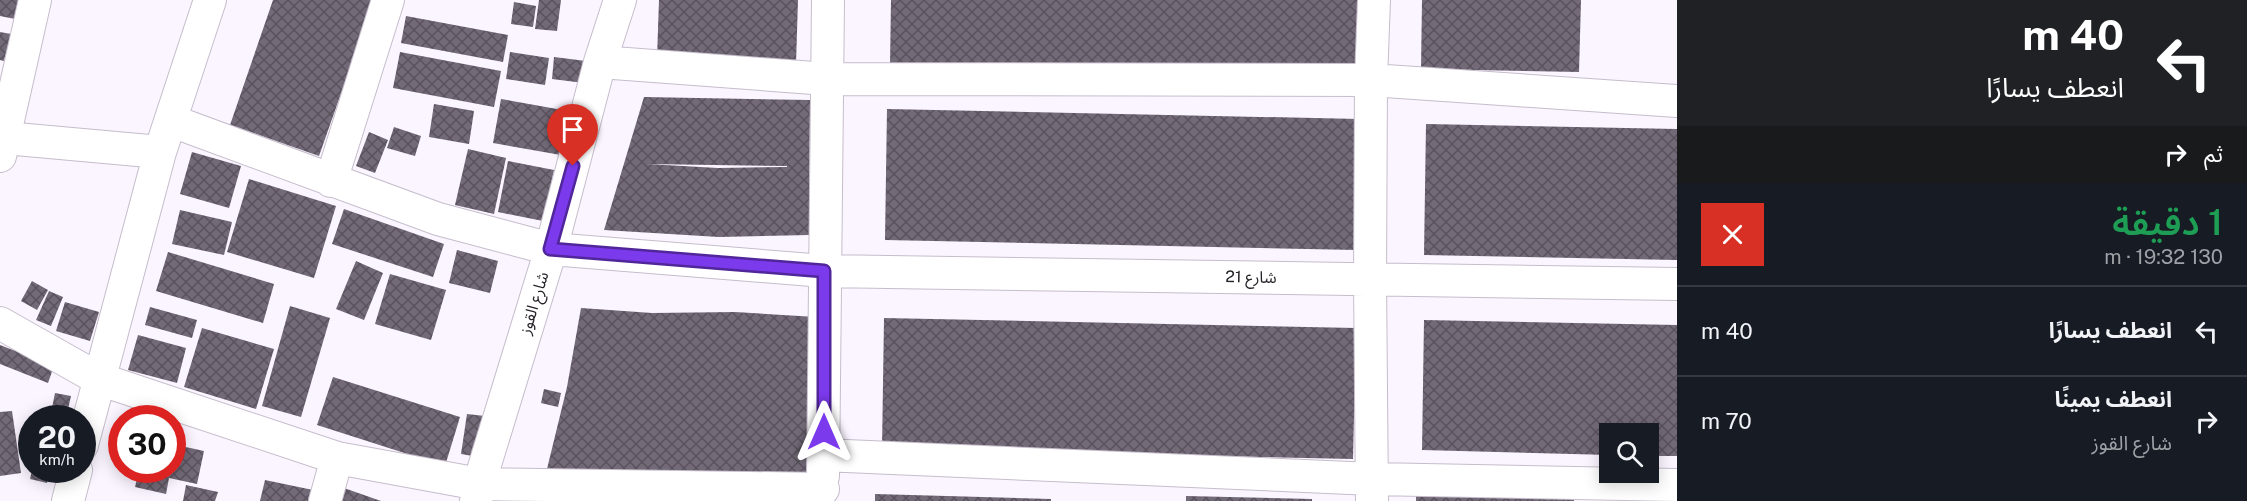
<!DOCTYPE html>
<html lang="ar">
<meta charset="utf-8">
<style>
:root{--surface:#171b24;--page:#20242c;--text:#f1f3f6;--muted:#9ea1a6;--line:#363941}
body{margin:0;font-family:"Public Sans","Noto Sans Arabic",sans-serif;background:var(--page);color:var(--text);direction:rtl;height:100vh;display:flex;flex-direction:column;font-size:22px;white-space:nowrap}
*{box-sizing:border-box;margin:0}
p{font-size:20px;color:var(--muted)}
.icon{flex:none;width:33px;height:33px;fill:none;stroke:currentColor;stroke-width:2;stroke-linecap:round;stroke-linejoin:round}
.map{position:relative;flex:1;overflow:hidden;direction:ltr}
.sheet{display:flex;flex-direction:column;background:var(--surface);width:570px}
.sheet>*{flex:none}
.hud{background:#202124;color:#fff;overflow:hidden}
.buttons{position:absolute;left:1599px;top:423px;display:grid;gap:12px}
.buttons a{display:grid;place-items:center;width:60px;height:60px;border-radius:0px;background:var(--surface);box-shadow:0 3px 15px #0003;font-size:30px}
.speed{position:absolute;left:18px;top:405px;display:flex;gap:12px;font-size:30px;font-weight:700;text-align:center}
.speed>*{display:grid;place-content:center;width:78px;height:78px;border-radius:50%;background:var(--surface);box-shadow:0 3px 15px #0003;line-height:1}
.speed small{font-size:15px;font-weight:400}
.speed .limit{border:9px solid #d22;background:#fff;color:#111}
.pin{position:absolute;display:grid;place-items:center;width:51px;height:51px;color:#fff;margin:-62px -26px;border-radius:50% 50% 50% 0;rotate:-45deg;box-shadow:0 0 6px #0007}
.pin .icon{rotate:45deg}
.me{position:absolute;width:66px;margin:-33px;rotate:0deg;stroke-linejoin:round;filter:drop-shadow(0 0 4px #0008)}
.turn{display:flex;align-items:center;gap:21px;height:126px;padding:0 24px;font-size:27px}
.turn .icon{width:78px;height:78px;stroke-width:2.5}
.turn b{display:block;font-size:42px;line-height:51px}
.then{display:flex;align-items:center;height:57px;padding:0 24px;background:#0003;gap:12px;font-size:22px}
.round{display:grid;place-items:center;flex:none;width:63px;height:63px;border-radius:0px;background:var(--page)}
.headline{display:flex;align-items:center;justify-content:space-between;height:102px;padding:0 24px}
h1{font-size:36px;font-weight:600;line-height:45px;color:#1e9e55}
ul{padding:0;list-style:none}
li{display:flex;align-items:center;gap:18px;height:90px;padding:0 24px;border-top:2px solid var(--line)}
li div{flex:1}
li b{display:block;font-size:22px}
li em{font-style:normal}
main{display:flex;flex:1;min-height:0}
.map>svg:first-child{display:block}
.building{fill:url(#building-cross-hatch);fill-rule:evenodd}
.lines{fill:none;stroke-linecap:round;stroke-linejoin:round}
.street-casing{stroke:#c6bdcc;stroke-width:34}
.street{stroke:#fff;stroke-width:32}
.route-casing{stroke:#51269a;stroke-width:15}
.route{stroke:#7c3aed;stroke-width:10}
.labels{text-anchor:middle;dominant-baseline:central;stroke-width:5;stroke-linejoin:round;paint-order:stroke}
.street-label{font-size:16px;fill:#262228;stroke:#fff}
</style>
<main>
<section class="sheet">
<div class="hud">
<div class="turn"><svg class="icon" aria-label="left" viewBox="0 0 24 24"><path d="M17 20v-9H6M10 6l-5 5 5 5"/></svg><div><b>40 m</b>انعطف يسارًا</div></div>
<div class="then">ثم<svg class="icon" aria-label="right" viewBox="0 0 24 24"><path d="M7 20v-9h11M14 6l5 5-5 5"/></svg></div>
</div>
<div class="headline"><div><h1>1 دقيقة</h1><p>130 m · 19:32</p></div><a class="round" style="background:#d93025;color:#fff"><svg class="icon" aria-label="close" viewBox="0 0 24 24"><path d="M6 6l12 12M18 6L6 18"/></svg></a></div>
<ul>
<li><svg class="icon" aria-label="left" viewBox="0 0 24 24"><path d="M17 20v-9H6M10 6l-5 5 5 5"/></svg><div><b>انعطف يسارًا</b></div><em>40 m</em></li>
<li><svg class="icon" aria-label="right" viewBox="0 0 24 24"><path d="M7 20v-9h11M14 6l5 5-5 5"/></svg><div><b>انعطف يمينًا</b><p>شارع القوز</p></div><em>70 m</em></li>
</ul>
</section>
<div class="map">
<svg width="1677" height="501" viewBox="0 0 1677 501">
<defs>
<pattern id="building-cross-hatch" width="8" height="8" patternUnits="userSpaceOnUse" patternTransform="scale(1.5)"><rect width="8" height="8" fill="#736a78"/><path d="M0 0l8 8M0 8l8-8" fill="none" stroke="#59525d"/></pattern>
</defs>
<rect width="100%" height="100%" fill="#fbf5ff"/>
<path class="building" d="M0 0H19L15 19 0 16Z
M273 0H374L319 156 230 125Z
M539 0H561L557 31 535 29Z
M659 0H798L796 64 657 58Z
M891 0H1359L1357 77 890 66Z
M1422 0H1581L1579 72 1421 69Z
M514 2 536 6 533 27 511 24Z
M406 16 508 35 503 62 401 43Z
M0 32 11 34 4 61 0 60Z
M400 52 501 71 494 107 393 88Z
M510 52 549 58 545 85 506 79Z
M554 57 586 61 584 83 552 79Z
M644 97 810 100 809 235 719 237 604 230ZM647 164 787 166V167L718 168Z
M501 99 568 111 561 155 493 143Z
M434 104 474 111 469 144 429 137Z
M887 109 1359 119 1356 250 885 240Z
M1426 124 1677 129V260L1424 255Z
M394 127 421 136 415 156 387 148Z
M369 132 388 140 375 173 356 166Z
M468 149 506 158 494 214 455 205Z
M192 152 241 166 229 208 180 194Z
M508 161 554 170 543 221 498 212Z
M249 179 336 206 314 278 227 252Z
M344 209 444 244 433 277 332 244Z
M180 210 232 222 224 255 172 244Z
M457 250 498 261 490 293 449 283Z
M168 252 274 284 263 323 156 291Z
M356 261 383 273 364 320 336 309Z
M390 274 446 290 431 340 375 324Z
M32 281 48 290 37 310 21 301Z
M49 291 63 297 51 326 36 320Z
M65 302 99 312 90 341 56 331Z
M290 306 330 318 301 417 262 406Z
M150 307 197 320 192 338 145 325Z
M581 308 652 313 735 312 816 317 805 486 546 473 567 387Z
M884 318 1356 328 1353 459 882 449Z
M1424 320 1677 325V456H1648V434H1610V455L1422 450Z
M202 328 274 349 256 409 184 387Z
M138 335 186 348 177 383 128 370Z
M0 345 54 366 48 383 0 364Z
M333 377 460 417 445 466 317 425Z
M544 389 561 393 558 407 541 403Z
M55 393 71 396 66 418H50Z
M12 411 21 473 0 476V412Z
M467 414 485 416 479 457 461 454Z
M172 444 204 451 197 484 169 478 166 494 135 487 139 470H172Z
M32 470H50L47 483 30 479Z
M265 480 313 490 311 501H260Z
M186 485 218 492 215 501H183Z
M344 488 381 501H340Z
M1416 491 1574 494V501H1416Z
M875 494 1051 499V501H875Z
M1186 496 1312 499V501H1186Z"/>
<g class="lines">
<g class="street-casing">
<path id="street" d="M600 62 827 79 1371 80 1677 101
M172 121 438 219 551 249 824 271 1677 284
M5 138 160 152
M0 156 35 0
M331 181 388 0
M0 323 99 379 337 458 479 484 823 489
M82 445 160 152 210 0
M823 455 1373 479 1677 485
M823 476 828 0
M68 501 76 470
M325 501 337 458
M476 501 479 484 551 249 600 62 620 0
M1372 501 1370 279 1371 80 1374 0"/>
</g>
<use href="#street" class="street"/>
</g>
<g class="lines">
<g class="route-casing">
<path id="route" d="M573 166 550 249 824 271V432"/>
</g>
<use href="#route" class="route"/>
</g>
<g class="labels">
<g class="street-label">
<text transform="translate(1251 277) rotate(1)">شارع 21</text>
<text transform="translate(534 303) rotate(-73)">شارع القوز</text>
</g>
</g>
</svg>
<div class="buttons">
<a><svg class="icon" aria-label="search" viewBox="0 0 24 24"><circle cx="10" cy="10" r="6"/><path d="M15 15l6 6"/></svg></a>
</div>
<div class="speed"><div>20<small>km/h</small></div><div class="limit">30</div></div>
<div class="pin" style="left:573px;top:166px;background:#d93025"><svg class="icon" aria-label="arrive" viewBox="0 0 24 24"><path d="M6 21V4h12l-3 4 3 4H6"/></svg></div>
<svg class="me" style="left:824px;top:432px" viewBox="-20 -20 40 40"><path d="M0-17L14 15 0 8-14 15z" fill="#7c3aed" stroke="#fff" stroke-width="4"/></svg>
</div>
</main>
